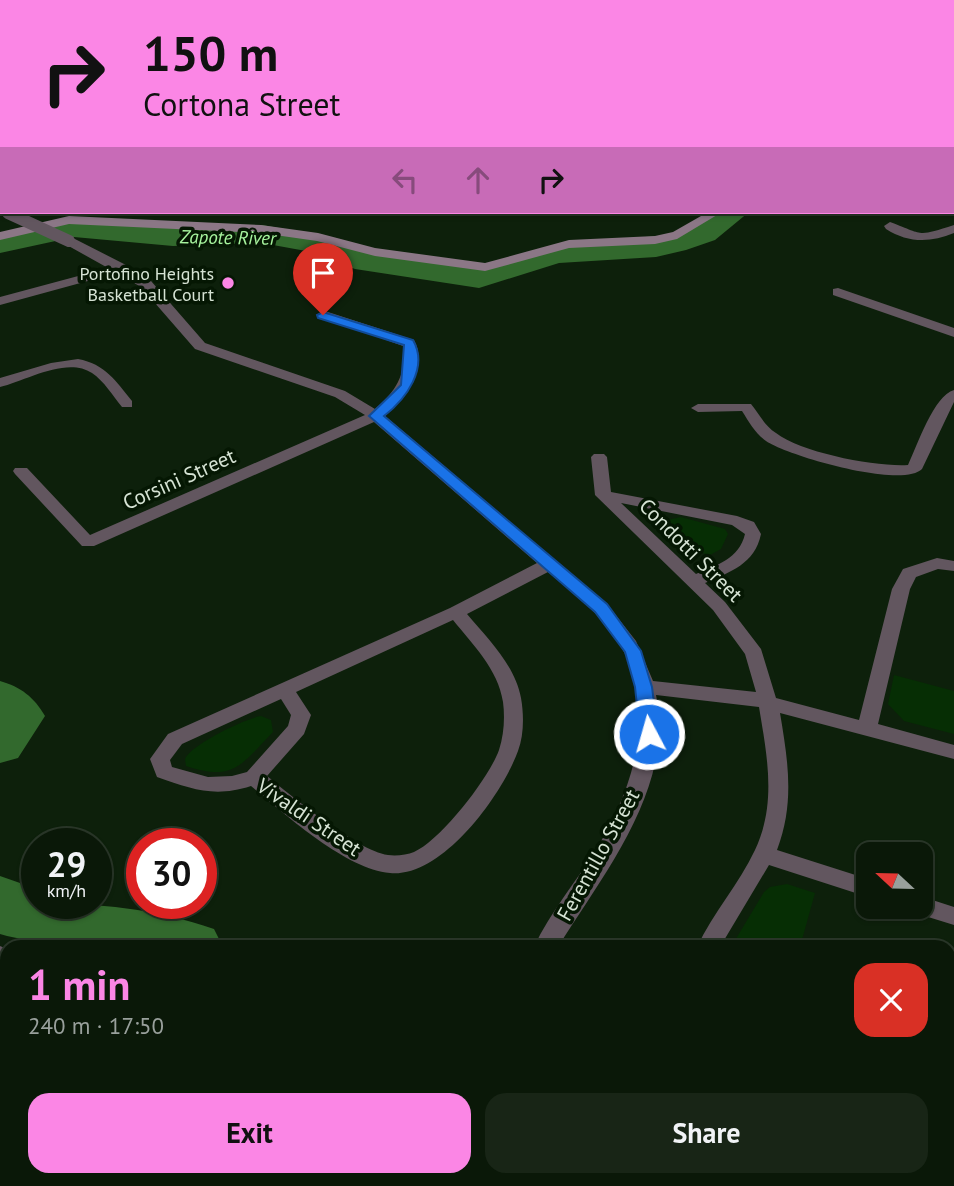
<!DOCTYPE html>
<meta charset="utf-8">
<style>
:root{--surface:#0a1808;--page:#182516;--text:#f1f3f6;--muted:#99a09c;--line:#2a3729;--accent:#fb86e5}
body{margin:0;font-family:"PT Sans",sans-serif;background:var(--page);color:var(--text);height:100vh;display:flex;flex-direction:column;font-size:26px;white-space:nowrap}
*{box-sizing:border-box;margin:0}
p{font-size:23px;color:var(--muted)}
.icon{flex:none;width:38px;height:38px;fill:none;stroke:currentColor;stroke-width:2;stroke-linecap:round;stroke-linejoin:round}
.map{position:relative;flex:1;overflow:hidden}
.sheet{position:absolute;left:0px;top:940px;width:956px;height:247px;display:flex;flex-direction:column;background:var(--surface);border-radius:21px 21px 0 0;box-shadow:0 2px 5px #0004,0 0 0 2px var(--line)}
.sheet>*{flex:none}
.hud{position:absolute;left:0px;top:0px;width:956px;height:214px;box-shadow:0 2px 5px #0004,0 0 0 2px var(--line);background:#fb86e5;color:#111;overflow:hidden}
.needle{width:46px;rotate:292deg}
.controls{position:absolute;left:856px;top:842px;display:grid;gap:14px}
.controls a{display:grid;place-items:center;width:77px;height:77px;border-radius:14px;background:var(--surface);box-shadow:0 2px 5px #0004,0 0 0 2px var(--line);font-size:35px}
.speed{position:absolute;left:21px;top:828px;display:flex;gap:14px;font-size:35px;font-weight:700;text-align:center}
.speed>*{display:grid;place-content:center;width:91px;height:91px;border-radius:50%;background:var(--surface);box-shadow:0 2px 5px #0004,0 0 0 2px var(--line);line-height:1}
.speed small{font-size:18px;font-weight:400}
.speed .limit{border:10px solid #d22;background:#fff;color:#111}
.pin{position:absolute;display:grid;place-items:center;width:60px;height:60px;color:#fff;margin:-72px -30px;border-radius:50% 50% 50% 0;rotate:-45deg;box-shadow:0 0 7px #0007}
.pin .icon{rotate:45deg}
.me{position:absolute;width:77px;margin:-38px;rotate:354deg;stroke-linejoin:round;filter:drop-shadow(0 0 5px #0008)}
.turn{display:flex;align-items:center;gap:24px;height:147px;padding:0 28px;font-size:32px}
.turn .icon{width:91px;height:91px;stroke-width:2.5}
.turn b{display:block;font-size:49px;line-height:60px}
.lanes{display:flex;align-items:center;height:66px;padding:0 28px;background:#0003;justify-content:center;gap:35px;direction:ltr}
.lanes .off{opacity:.35}
.round{display:grid;place-items:center;flex:none;width:74px;height:74px;border-radius:21px;background:var(--page)}
.headline{display:flex;align-items:center;justify-content:space-between;height:119px;padding:0 28px}
h1{font-size:42px;font-weight:600;line-height:52px;color:var(--accent)}
.action{display:flex;gap:14px;margin-top:auto;padding:14px 28px}
.action a{flex:1;height:80px;border-radius:21px;background:var(--accent);color:#111;font-size:28px;font-weight:600;line-height:80px;text-align:center}
.action a+a{background:var(--page);color:var(--text)}
.map>svg:first-child{display:block}
.green{fill:#062e04}
.lines{fill:none;stroke-linecap:round;stroke-linejoin:round}
.river{fill:#32692d;fill-rule:evenodd}
.street{fill:#62565f;fill-rule:evenodd}
.secondary{fill:#8b7786;fill-rule:evenodd}
.primary{fill:#ab91a4;fill-rule:evenodd}
.street-bridge{stroke:#62565f;stroke-width:12}
.route{fill:#1a73e8;stroke:#114b97;stroke-width:2}
.poi-dot{fill:#fb86e5;stroke:#051703;stroke-width:2.5}
.labels{text-anchor:middle;dominant-baseline:central;stroke-width:7;stroke-linejoin:round;paint-order:stroke}
.far-poi-label{font-size:18px;fill:#d6e3d4;stroke:#051703;text-anchor:end}
.far-water-label{font-size:19px;font-style:italic;fill:#a7f49e;stroke:#051703}
.street-label{font-size:21px;fill:#d6e3d4;stroke:#051703}
</style>
<div class="map">
<svg width="954" height="1186" viewBox="0 0 954 1186">
<rect width="100%" height="100%" fill="#0d200b"/>
<path class="green" d="M681 517 725 529 728 534 721 549 710 555 695 551 665 527 667 520Z
M894 675 954 691V734L904 721 888 704Z
M261 716 271 720 273 732C241 765 234 782 186 766L185 759C190 745 246 718 261 716Z
M787 884 815 893 800 947H731L764 892 770 887Z"/>
<g class="lines">
<path class="river" d="M715 212H749L715 240 686 250 656 257 559 263 479 288 355 269 306 251 262 243 173 246 74 237 0 253V235L74 219 173 228 262 225 324 236 361 250 479 268 559 244 670 235 688 229Z
M0 681C21 687 34 697 45 716L18 758 0 763Z
M0 876 20 883 25 891 37 893V903C96 903 158 909 214 929L223 947H60L7 936 0 934Z
M657 1180H739L742 1186H660Z"/>
<path class="street" d="M720 0H742L744 2H718Z
M764 0H797L762 2Z
M843 0H853L854 2H844Z
M942 0H952L953 2H943Z
M0 45H2V51H0Z
M2 85V91L0 92V86Z
M0 99H2V107L0 106Z
M0 123H2V129H0Z
M890 222C925 235 916 237 954 225V233C930 243 908 243 886 229L884 226Z
M65 238H73L126 265 151 281 205 343 345 391 375 409C395 393 408 372 403 346L316 315 323 311 328 312 414 340C429 367 405 399 385 416L607 604 636 641 653 681 756 692 745 654 713 610 595 495 591 457 594 454H604L607 457 611 492 737 516 754 522 761 534C755 564 730 572 705 583L725 602 761 649 776 698 859 720 892 589 903 569 937 558 954 561V571L938 569 916 577 910 589 878 724 954 745V759L780 713C788 761 795 803 777 850L868 879V897L769 865 720 947H697C713 913 739 884 755 850 777 803 767 756 759 707L656 695C675 787 604 873 558 947H534C550 912 577 881 597 848 636 784 661 701 613 634 595 609 571 591 548 572L467 614C488 639 515 665 521 698 524 715 524 735 518 751 502 795 442 878 390 873 345 869 285 814 251 786 214 798 192 789 157 777L150 759 168 734 450 608 537 563 374 422 94 546H82L15 474 13 471 15 468H27L90 535 365 415 335 397 195 349 141 287 117 273 0 305V297L108 268 65 244ZM621 503 732 525 745 534C739 559 717 565 696 574ZM453 620C473 645 498 669 503 702 505 717 504 735 499 750 489 778 441 840 414 852 407 855 396 856 388 855 356 850 293 797 267 776L304 734 311 715 296 692ZM281 699 291 715 288 726 247 772 232 776 208 777 172 767 170 760 182 744Z
M838 288 954 328V337L833 295V289Z
M78 359C105 364 116 381 132 401V407H122C113 396 104 381 92 373 67 356 25 381 0 387V378L51 363Z
M954 390V402L922 469C902 489 788 456 766 441 755 433 749 422 742 411L698 412 691 408 698 404H751C759 414 765 426 776 433 802 453 876 467 908 465 917 446 934 395 954 390Z
M920 896 954 907V925L912 912 910 906H920Z
M0 946 7 949V1000L0 1002V974L4 973 0 972Z
M948 1113 954 1114V1138L948 1137Z
M11 1180H40L38 1186H9Z
M195 1180H224L222 1186H193Z
M384 1180H412L410 1186H382Z"/>
<path class="secondary" d="M708 212H722L677 239 655 244 569 248 485 271 375 256 317 241 261 233 69 224 0 240V232L69 216 261 225 318 233 375 248 485 263 569 240 655 236 673 232Z"/>
<path class="primary" d="M290 0H324L289 2Z
M376 0H407L374 2Z
M0 17H2V23H0Z"/>
<path class="street-bridge" d="M8 213 69 241"/>
</g>
<path class="route" d="M323 312 413 340C429 368 406 399 384 416L607 604 641 651 652 687 658 734 655 738 649 740 640 734 635 687 625 652 595 612 369 416 401 385 404 345 318 318 317 315Z"/>
<circle class="poi-dot" cx="228" cy="283" r="7"/>
<g class="labels">
<g class="far-poi-label">
<text x="214" y="273">Portofino Heights<tspan x="214" dy="21">Basketball Court</tspan></text>
</g>
<g class="far-water-label">
<text transform="translate(228 237) rotate(1)">Zapote River</text>
</g>
<g class="street-label">
<text transform="translate(179 479) rotate(-24)">Corsini Street</text>
<text transform="translate(691 550) rotate(45)">Condotti Street</text>
<text transform="translate(309 817) rotate(34)">Vivaldi Street</text>
<text transform="translate(598 855) rotate(-61)">Ferentillo Street</text>
</g>
</g>
</svg>
<div class="controls">
<a><svg class="needle" viewBox="-14 -14 28 28"><path d="M0-13l5 13h-10z" fill="#e53935"/><path d="M0 13l5-13h-10z" fill="#99a09c"/></svg></a>
</div>
<div class="speed"><div>29<small>km/h</small></div><div class="limit">30</div></div>
<div class="pin" style="left:323px;top:315px;background:#d93025"><svg class="icon" aria-label="arrive" viewBox="0 0 24 24"><path d="M6 21V4h12l-3 4 3 4H6"/></svg></div>
<svg class="me" style="left:649px;top:734px" viewBox="-20 -20 40 40"><circle r="17" fill="#1a73e8" stroke="#fff" stroke-width="3"/><path d="M0-11L8 9 0 5-8 9z" fill="#fff"/></svg>
<div class="hud">
<div class="turn"><svg class="icon" aria-label="right" viewBox="0 0 24 24"><path d="M7 20v-9h11M14 6l5 5-5 5"/></svg><div><b>150 m</b>Cortona Street</div></div>
<div class="lanes"><svg class="icon off" aria-label="left" viewBox="0 0 24 24"><path d="M17 20v-9H6M10 6l-5 5 5 5"/></svg><svg class="icon off" aria-label="ahead" viewBox="0 0 24 24"><path d="M12 20V5M6 11l6-6 6 6"/></svg><svg class="icon" aria-label="right" viewBox="0 0 24 24"><path d="M7 20v-9h11M14 6l5 5-5 5"/></svg></div>
</div>
<section class="sheet">
<div class="headline"><div><h1>1 min</h1><p>240 m · 17:50</p></div><a class="round" style="background:#d93025;color:#fff"><svg class="icon" aria-label="close" viewBox="0 0 24 24"><path d="M6 6l12 12M18 6L6 18"/></svg></a></div>
<div class="action"><a>Exit</a><a>Share</a></div>
</section>
</div>
